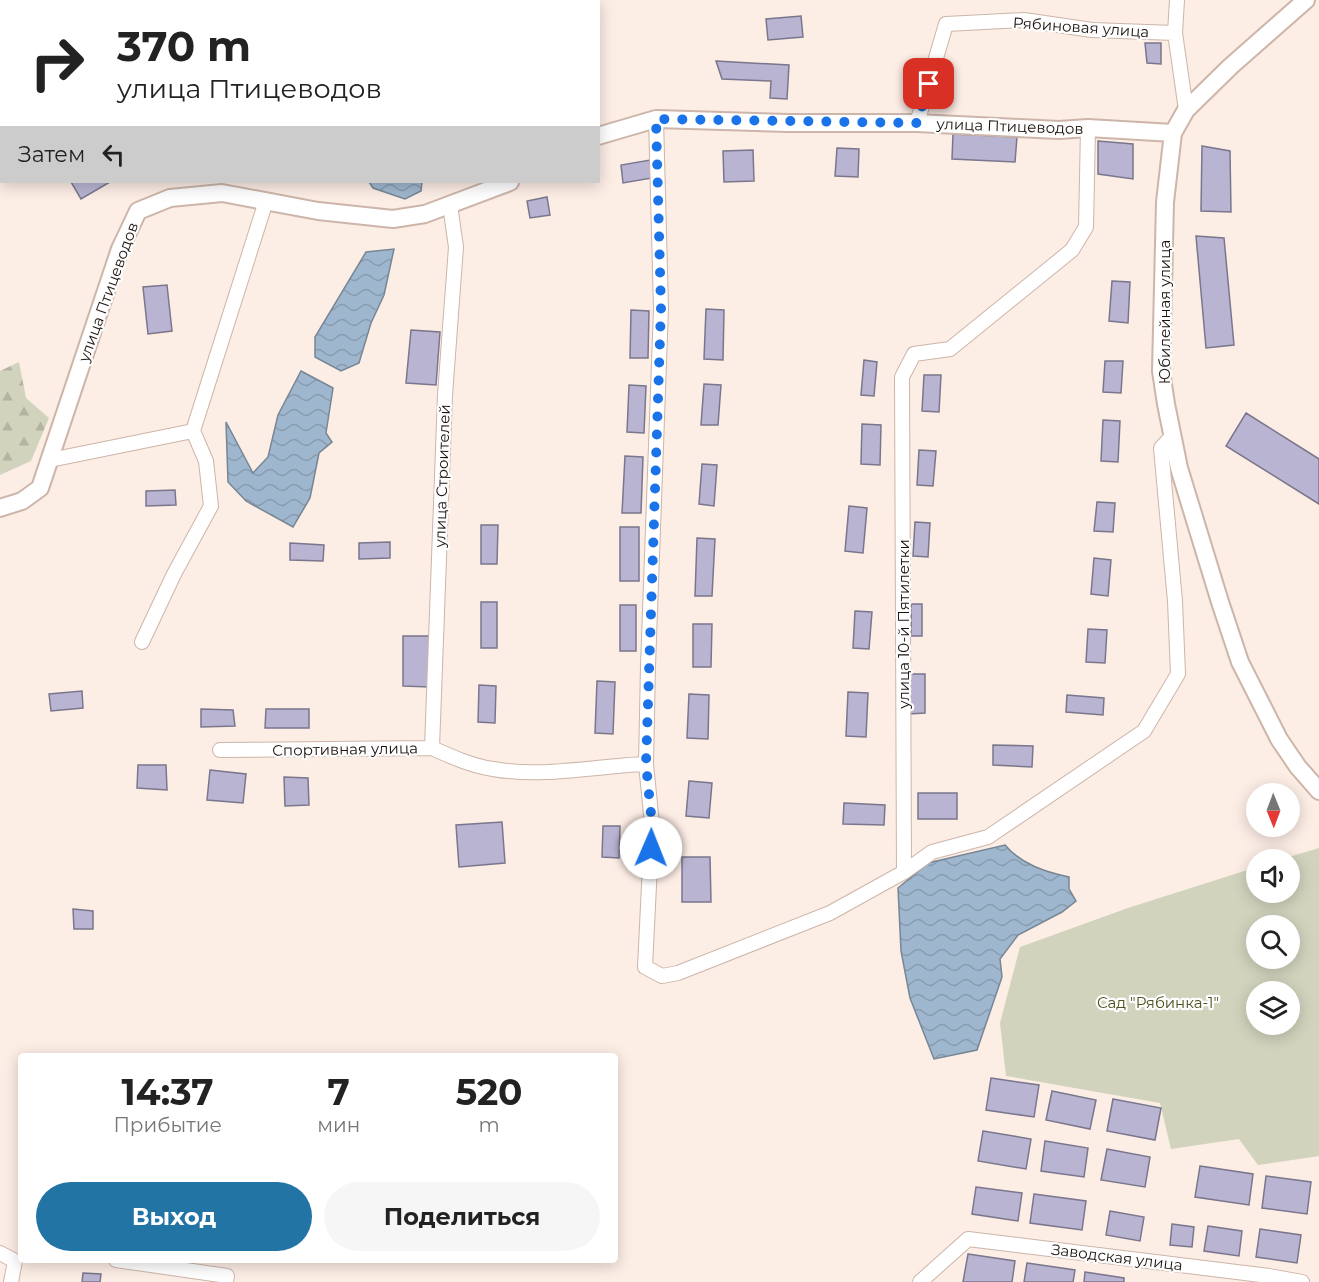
<!DOCTYPE html>
<html lang="ru">
<meta charset="utf-8">
<style>
:root{--surface:#fff;--page:#f6f6f6;--text:#222;--muted:#767676;--accent:#2274a5}
body{margin:0;font-family:Montserrat,sans-serif;background:var(--page);color:var(--text);height:100vh;display:flex;flex-direction:column;font-size:22px;white-space:nowrap}
*{box-sizing:border-box;margin:0}
p{font-size:20px;color:var(--muted)}
.icon{flex:none;width:33px;height:33px;fill:none;stroke:currentColor;stroke-width:2;stroke-linecap:round;stroke-linejoin:round}
.map{position:relative;flex:1;overflow:hidden}
.drawer{position:absolute;left:18px;top:1053px;width:600px;height:210px;display:flex;flex-direction:column;background:var(--surface);border-radius:6px;box-shadow:0 3px 15px #0003}
.drawer>*{flex:none}
.guide{position:absolute;left:0px;top:0px;width:600px;height:183px;box-shadow:0 3px 15px #0003;background:#fff;color:var(--text);overflow:hidden}
.needle{width:39px;rotate:179deg}
.controls{position:absolute;left:1246px;top:783px;display:grid;gap:12px}
.controls a{display:grid;place-items:center;width:54px;height:54px;border-radius:50%;background:var(--surface);box-shadow:0 3px 15px #0003;font-size:30px}
.pin{position:absolute;display:grid;place-items:center;width:51px;height:51px;color:#fff;margin:-26px;border-radius:12px;box-shadow:0 3px 9px #0006}
.me{position:absolute;width:66px;margin:-33px;rotate:1deg;stroke-linejoin:round;filter:drop-shadow(0 0 4px #0008)}
.turn{display:flex;align-items:center;gap:21px;height:126px;padding:0 18px;font-size:27px}
.turn .icon{width:78px;height:78px;stroke-width:2.5}
.turn b{display:block;font-size:42px;line-height:51px}
.then{display:flex;align-items:center;height:57px;padding:0 18px;background:#0003;gap:12px;font-size:22px}
.eta{display:flex;justify-content:space-evenly;align-items:center;height:102px;text-align:center}
.eta b{font-size:36px;font-weight:700;line-height:42px}
.button{display:flex;gap:12px;margin-top:auto;padding:12px 18px}
.button a{flex:1;height:69px;border-radius:36px;background:var(--accent);color:#fff;font-size:24px;font-weight:700;line-height:69px;text-align:center}
.button a+a{background:var(--page);color:var(--text)}
.map>svg:first-child{display:block}
.forest{fill:url(#forest-firs)}
.green{fill:#d1d3bd;fill-rule:evenodd}
.water{fill:url(#water-waves);stroke:#778694;stroke-width:1.5}
.building{fill:#b9b4d2;stroke:#7a768c;stroke-width:1.5}
.lines{fill:none;stroke-linecap:round;stroke-linejoin:round}
.minor-casing{stroke:#cdb5a9;stroke-width:16}
.tertiary-casing{stroke:#cdb5a9;stroke-width:20}
.minor{stroke:#fff;stroke-width:14}
.tertiary{stroke:#fff;stroke-width:16}
.route{stroke:#1a73e8;stroke-width:10;stroke-dasharray:0 18}
.labels{text-anchor:middle;dominant-baseline:central;stroke-width:4.5;stroke-linejoin:round;paint-order:stroke}
.street-label{font-size:15px;fill:#1b120e;stroke:#fdfdfd}
.park-label{font-size:15px;fill:#4e511e;stroke:#fdfdfd}
</style>
<div class="map">
<svg width="1319" height="1282" viewBox="0 0 1319 1282">
<defs>
<pattern id="forest-firs" width="22" height="20" patternUnits="userSpaceOnUse" patternTransform="scale(1.5)"><rect width="22" height="20" fill="#d1d3bd"/><path d="M5 1l3.5 6h-7zM16 11l3.5 6h-7z" fill="#b3b4a1"/></pattern>
<pattern id="water-waves" width="16" height="10" patternUnits="userSpaceOnUse" patternTransform="scale(1.5)"><rect width="16" height="10" fill="#9fb7ce"/><path d="M0 5q4-4 8 0t8 0" fill="none" stroke="#889cb0"/></pattern>
</defs>
<rect width="100%" height="100%" fill="#fcede5"/>
<path class="forest" d="M19 362 26 398 49 418 31 461 0 475V371Z"/>
<path class="green" d="M1319 848V1156L1258 1165 1239 1139 1171 1149 1160 1103 1006 1076 1000 1023 1020 947 1128 908 1257 867V892H1290V860L1282 859ZM1257 926H1290V958H1257ZM1257 992H1290V1024H1257Z"/>
<path class="water" d="M369 182H422L421 191 405 199 373 188Z
M394 249 384 295 371 323 359 363 341 371 315 357V337L366 252Z
M301 371 333 388 326 433 332 442 319 453 310 498 293 527 246 501 228 482 226 422 253 473 268 457 278 415Z
M1005 845C1021 864 1045 872 1069 877V889L1076 901 1062 912 1018 935 1000 959 1002 977 977 1050 934 1059 910 998 901 951 898 888 928 863Z"/>
<path class="building" d="M801 16 803 37 768 40 766 19Z
M1145 43H1161V64L1147 63Z
M716 61 789 65 787 99 770 98 771 81 722 79Z
M953 134 1017 137 1015 162 952 159Z
M1098 141 1133 144V179L1098 174Z
M1202 146 1230 151 1231 212 1201 211Z
M837 148 859 149 858 177 835 176Z
M753 150 754 181 724 182 723 151Z
M650 160 652 178 623 183 621 165Z
M71 182H110L81 199Z
M547 197 550 215 530 218 527 201Z
M1196 236 1224 238 1234 345 1206 348Z
M1112 281 1130 282 1128 323 1109 321Z
M167 285 172 331 148 334 143 287Z
M706 309 724 310 723 360 704 359Z
M631 310 649 311 648 358H630Z
M411 330 440 332 436 385 406 383Z
M864 360 877 362 874 396 861 395Z
M1105 361H1123L1121 393 1103 392Z
M924 375H941L939 412 922 411Z
M704 384 721 385 718 425H701Z
M629 385 646 386 644 433 627 432Z
M1246 413 1319 459V504L1226 446Z
M1103 420 1120 421 1118 462 1101 461Z
M862 424 881 425 880 465 861 464Z
M919 450 936 451 933 486 917 485Z
M625 456 643 457 641 513H622Z
M702 464 717 465 714 506 699 504Z
M175 490 176 505 146 506V491Z
M1097 502 1115 503 1113 532 1094 531Z
M849 506 867 508 863 553 845 551Z
M915 522 930 523 928 557 913 556Z
M481 525H498L497 564H481Z
M620 527H639V581H620Z
M697 538 715 539 712 596H695Z
M390 542V558L359 559V543Z
M290 543 324 545 323 561 290 560Z
M1094 558 1111 560 1108 596 1091 594Z
M481 602H497V648H481Z
M911 604H922V636H911Z
M620 605H636V651H620Z
M855 611 872 612 869 649 853 648Z
M693 624H712L711 667H693Z
M1088 629 1107 630 1105 663 1086 662Z
M403 636H431L430 687 403 686Z
M909 674H925V713L909 714Z
M597 681 615 682 613 734 595 733Z
M479 685 496 686 495 723 478 722Z
M82 691 83 708 51 711 49 694Z
M848 692 868 693 866 737 846 736Z
M689 694 709 695 708 739 687 738Z
M1067 695 1104 698 1103 715 1066 712Z
M201 709 233 710 235 726 201 727Z
M266 709H309V728H265Z
M993 745 1033 746 1032 767 993 765Z
M138 765H166L167 790 137 788Z
M210 770 246 774 243 803 207 800Z
M284 777 308 778 309 805 285 806Z
M689 781 712 783 709 818 686 816Z
M918 793H957V819H918Z
M844 803 885 805 884 825 843 824Z
M502 822 505 863 459 867 456 825Z
M603 826H620L619 858 602 857Z
M682 857H710L711 902H682Z
M73 909 93 911V929H74Z
M991 1078 1039 1085 1034 1117 986 1110Z
M1052 1091 1096 1100 1090 1129 1046 1120Z
M1113 1099 1161 1108 1155 1140 1107 1131Z
M983 1131 1031 1139 1026 1169 978 1161Z
M1045 1141 1088 1148 1084 1177 1041 1171Z
M1107 1149 1150 1157 1145 1187 1101 1180Z
M1200 1166 1253 1174 1249 1205 1195 1197Z
M1266 1176 1311 1182 1307 1214 1262 1208Z
M976 1187 1022 1193 1018 1221 972 1214Z
M1034 1194 1086 1201 1082 1230 1030 1223Z
M1110 1211 1144 1217 1140 1241 1106 1235Z
M1172 1224 1194 1227 1192 1247 1170 1245Z
M1208 1226 1242 1231 1239 1256 1204 1251Z
M1260 1229 1301 1235 1297 1263 1256 1257Z
M968 1254 1015 1261 1012 1282H963Z
M1027 1263 1075 1270 1073 1282H1024Z
M1085 1272 1124 1278V1282H1084Z
M83 1273 101 1274 100 1282H82Z"/>
<g class="lines">
<g class="minor-casing">
<path id="minor" d="M1177 0 1175 33 1186 110
M656 119 661 308 648 666 646 764 652 824 645 967 662 976 678 973 830 913 904 872 932 852 988 837 1144 731 1178 674 1175 601 1161 448 1173 435
M917 123 946 24 1024 20 1092 30 1175 33
M50 460 193 431
M142 642 174 574 211 506 206 461 193 431 266 201
M432 748 445 395 456 247 450 205
M220 750 432 748C452 757 472 766 493 769 544 778 595 766 646 764
M904 872 902 377 914 354 950 349 1072 250 1086 227 1088 128
M0 1253 15 1261 11 1282
M116 1260 227 1276 226 1282
M920 1282 968 1239 1269 1276 1302 1282"/>
</g>
<g class="tertiary-casing">
<path id="tertiary" d="M1306 0 1231 66 1186 110 1173 133 1165 202 1161 371 1166 404 1179 468 1220 602 1240 662 1279 739 1298 767 1319 791
M598 136 656 119 788 123H917L1059 130 1088 128 1173 133
M0 508 22 501 40 488 120 249 138 211 170 198 222 193 318 211 393 219 425 214 510 182"/>
</g>
<use href="#minor" class="minor"/>
<use href="#tertiary" class="tertiary"/>
</g>
<g class="lines">
<path class="route" d="M651 848 652 824 646 764 661 308 656 119 917 123 929 84"/>
</g>
<g class="labels">
<g class="street-label">
<text transform="translate(1081 27) rotate(4)">Рябиновая улица</text>
<text transform="translate(1010 126) rotate(2)">улица Птицеводов</text>
<text transform="translate(108 292) rotate(-70)">улица Птицеводов</text>
<text transform="translate(1164 312) rotate(-90)">Юбилейная улица</text>
<text transform="translate(442 476) rotate(-88)">улица Строителей</text>
<text transform="translate(903 624) rotate(-90)">улица 10-й Пятилетки</text>
<text transform="translate(345 749) rotate(-1)">Спортивная улица</text>
<text transform="translate(1117 1257) rotate(7)">Заводская улица</text>
</g>
<g class="park-label">
<text x="1158" y="1002">Сад "Рябинка-1"</text>
</g>
</g>
</svg>
<div class="controls">
<a><svg class="needle" viewBox="-14 -14 28 28"><path d="M0-13l5 13h-10z" fill="#e53935"/><path d="M0 13l5-13h-10z" fill="#767676"/></svg></a>
<a><svg class="icon" aria-label="sound" viewBox="0 0 24 24"><path d="M4 9h4l5-4v14l-5-4H4zM17 9q2 3 0 6"/></svg></a>
<a><svg class="icon" aria-label="search" viewBox="0 0 24 24"><circle cx="10" cy="10" r="6"/><path d="M15 15l6 6"/></svg></a>
<a><svg class="icon" aria-label="layers" viewBox="0 0 24 24"><path d="M12 4l9 5-9 5-9-5zM3 14l9 5 9-5"/></svg></a>
</div>
<div class="pin" style="left:929px;top:84px;background:#d93025"><svg class="icon" aria-label="arrive" viewBox="0 0 24 24"><path d="M6 21V4h12l-3 4 3 4H6"/></svg></div>
<svg class="me" style="left:651px;top:848px" viewBox="-20 -20 40 40"><circle r="19" fill="#fff"/><path d="M0-13L10 11 0 6-10 11z" fill="#1a73e8"/></svg>
<div class="guide">
<div class="turn"><svg class="icon" aria-label="right" viewBox="0 0 24 24"><path d="M7 20v-9h11M14 6l5 5-5 5"/></svg><div><b>370 m</b>улица Птицеводов</div></div>
<div class="then">Затем<svg class="icon" aria-label="left" viewBox="0 0 24 24"><path d="M17 20v-9H6M10 6l-5 5 5 5"/></svg></div>
</div>
<section class="drawer">
<div class="eta">
<div><b>14:37</b><p>Прибытие</p></div>
<div><b>7</b><p>мин</p></div>
<div><b>520</b><p>m</p></div>
</div>
<div class="button"><a>Выход</a><a>Поделиться</a></div>
</section>
</div>
